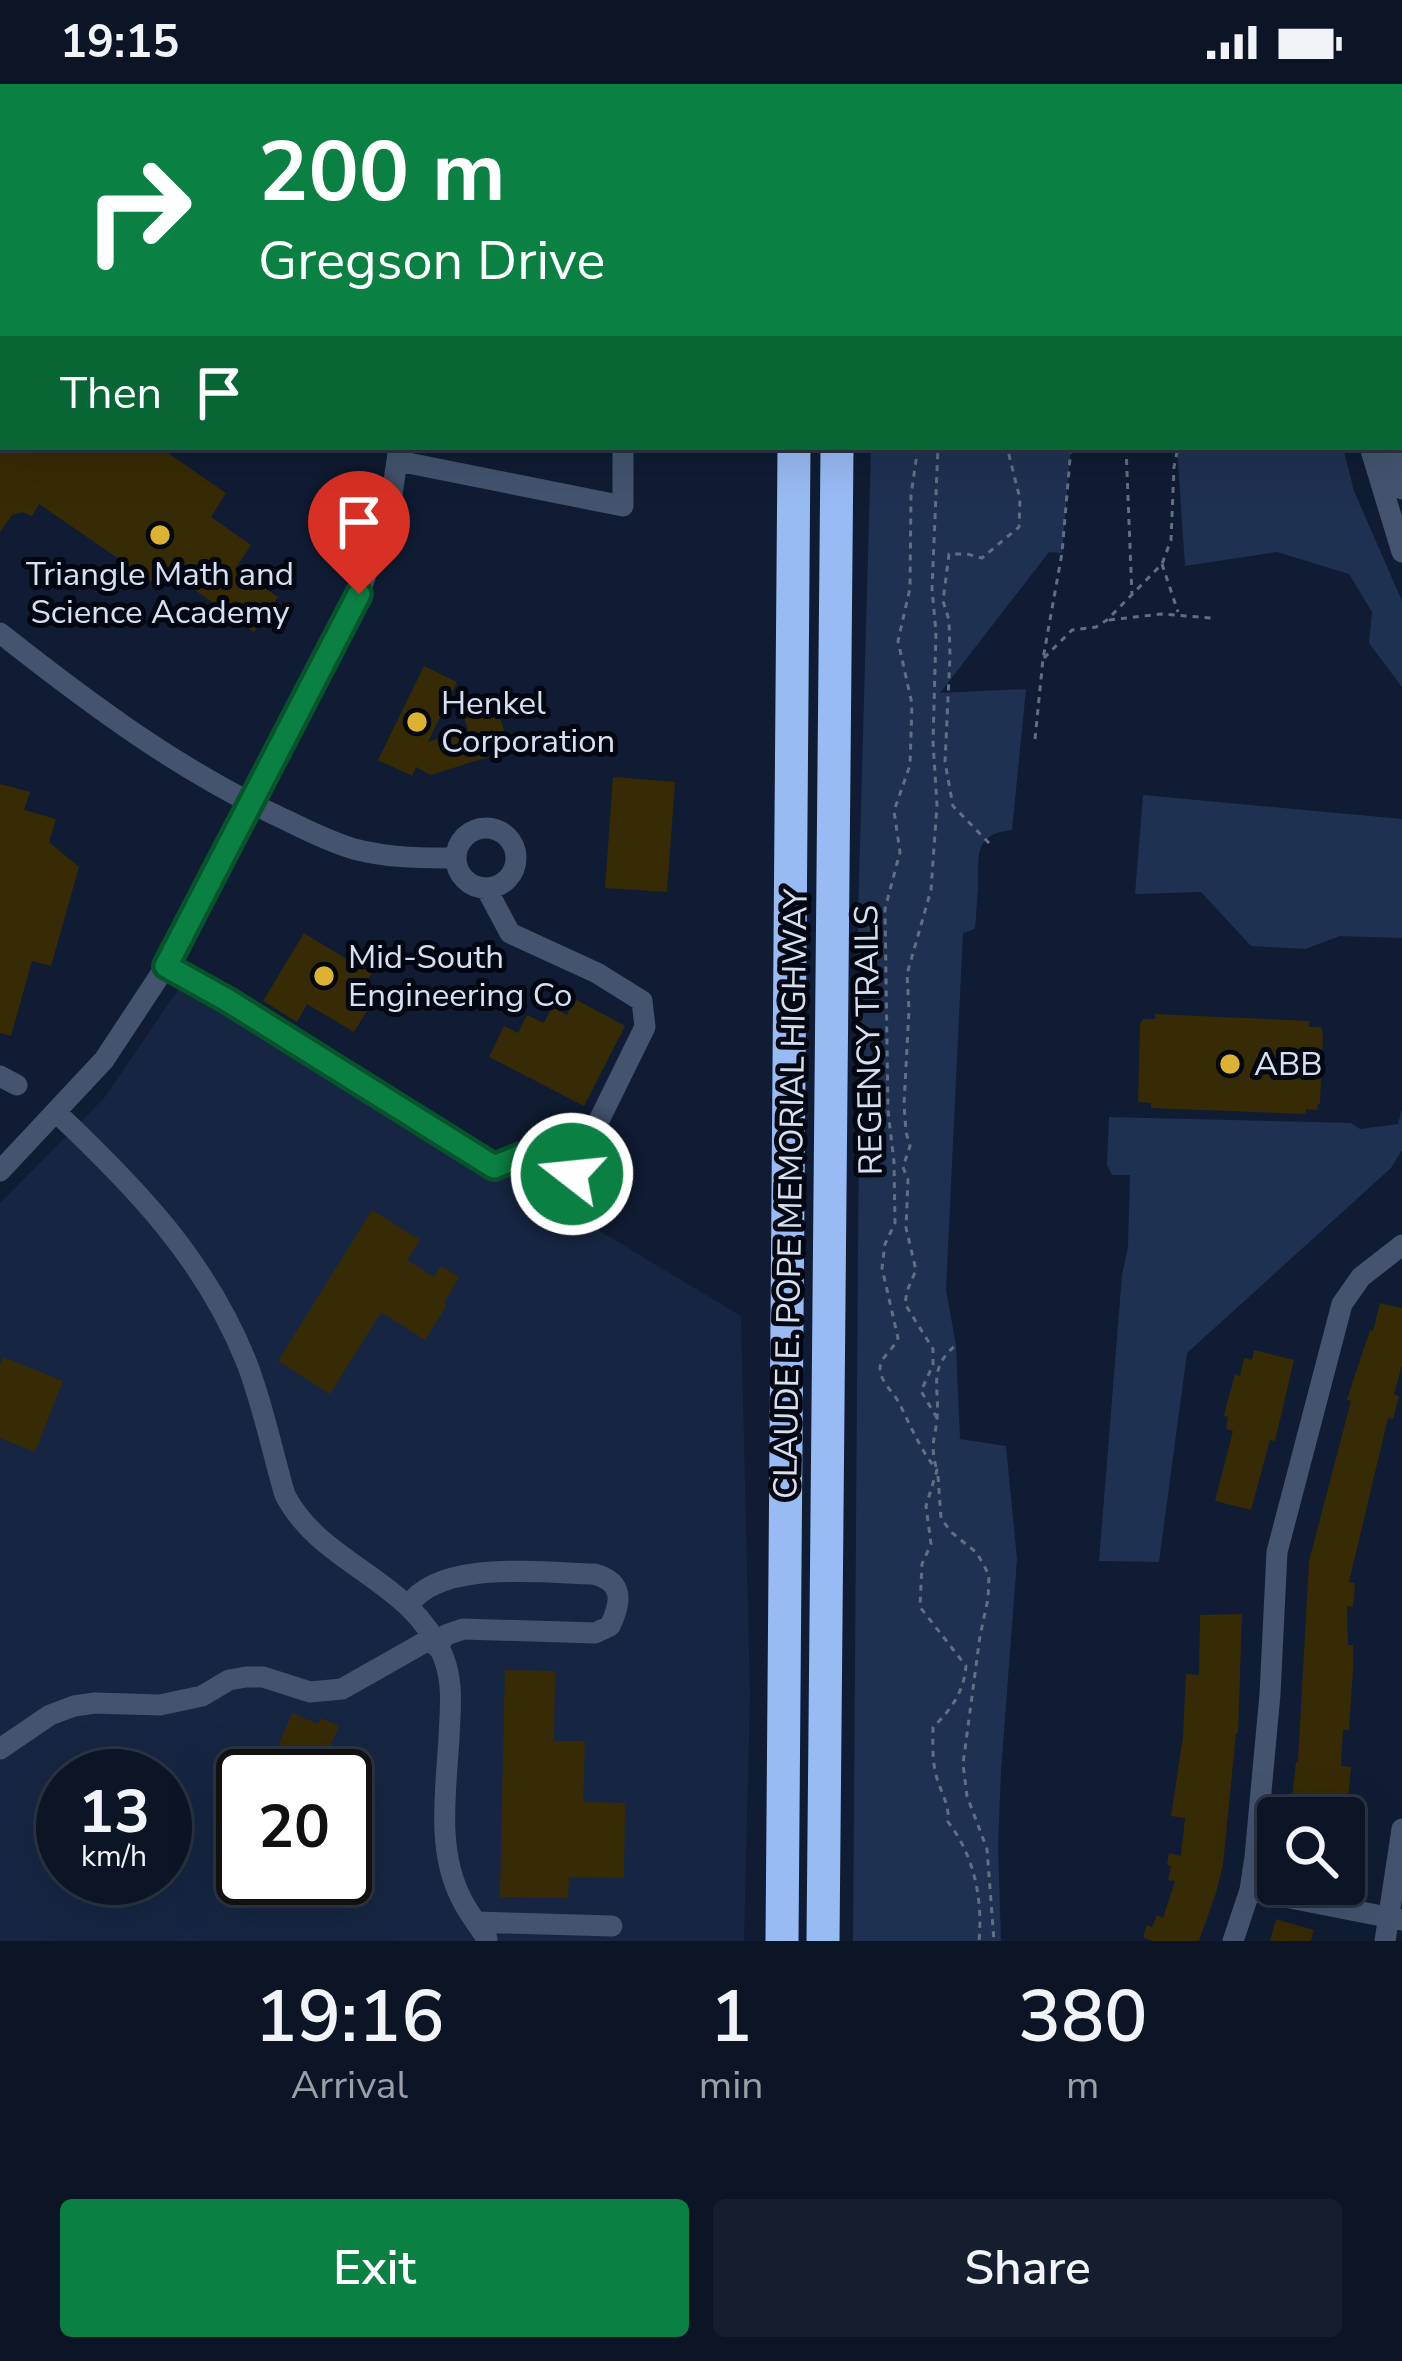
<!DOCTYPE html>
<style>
:root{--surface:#0b1526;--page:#141e2e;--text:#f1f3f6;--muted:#9a9fa7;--line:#2b3443;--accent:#0b8043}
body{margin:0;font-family:"Nunito Sans",sans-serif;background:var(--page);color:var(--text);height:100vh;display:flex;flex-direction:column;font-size:45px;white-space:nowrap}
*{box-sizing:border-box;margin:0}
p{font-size:39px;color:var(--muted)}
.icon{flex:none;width:66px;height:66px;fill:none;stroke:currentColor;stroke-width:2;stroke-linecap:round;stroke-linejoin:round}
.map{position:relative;height:1857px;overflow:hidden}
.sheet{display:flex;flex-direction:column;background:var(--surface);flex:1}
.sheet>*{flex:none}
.top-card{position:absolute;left:0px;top:0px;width:1404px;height:366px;box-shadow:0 12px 48px #0002,0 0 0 3px var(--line);background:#0b8043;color:#fff;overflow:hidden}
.fabs{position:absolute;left:1257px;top:1713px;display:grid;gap:24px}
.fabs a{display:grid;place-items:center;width:108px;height:108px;border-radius:12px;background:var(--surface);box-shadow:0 12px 48px #0002,0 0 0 3px var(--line);font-size:60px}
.speed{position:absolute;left:36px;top:1665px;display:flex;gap:24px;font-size:60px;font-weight:700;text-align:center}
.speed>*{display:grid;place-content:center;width:156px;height:156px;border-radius:50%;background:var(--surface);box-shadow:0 12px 48px #0002,0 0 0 3px var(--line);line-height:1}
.speed small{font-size:30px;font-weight:400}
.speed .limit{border:6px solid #111;border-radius:18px;background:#fff;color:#111}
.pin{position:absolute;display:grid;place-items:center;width:102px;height:102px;color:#fff;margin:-123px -51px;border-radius:50% 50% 50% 0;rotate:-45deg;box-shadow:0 0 12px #0007}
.pin .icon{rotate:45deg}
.me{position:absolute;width:132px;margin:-66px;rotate:286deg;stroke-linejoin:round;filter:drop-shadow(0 0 9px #0008)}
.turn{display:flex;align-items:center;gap:42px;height:252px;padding:0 60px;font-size:54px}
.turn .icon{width:156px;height:156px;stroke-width:2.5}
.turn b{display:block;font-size:84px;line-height:102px}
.then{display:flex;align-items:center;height:114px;padding:0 60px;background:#0003;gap:24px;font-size:45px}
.eta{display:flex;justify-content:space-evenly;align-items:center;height:204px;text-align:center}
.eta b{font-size:72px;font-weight:600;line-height:84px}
.button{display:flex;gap:24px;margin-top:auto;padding:24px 60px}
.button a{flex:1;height:138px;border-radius:12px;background:var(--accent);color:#fff;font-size:48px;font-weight:600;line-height:138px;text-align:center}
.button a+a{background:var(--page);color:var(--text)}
.status{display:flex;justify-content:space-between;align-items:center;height:84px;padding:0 60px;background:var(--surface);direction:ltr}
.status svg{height:33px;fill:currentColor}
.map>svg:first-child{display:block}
.built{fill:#162642;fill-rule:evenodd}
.green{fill:#1f3151}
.building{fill:#372b05}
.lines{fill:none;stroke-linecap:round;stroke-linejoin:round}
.path{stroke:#626e82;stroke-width:3;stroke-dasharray:6 6;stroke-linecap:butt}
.minor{stroke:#44546f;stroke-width:21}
.highway{stroke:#99bbf4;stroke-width:33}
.route-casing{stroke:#07532c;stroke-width:30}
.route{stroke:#0b8043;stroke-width:21}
.poi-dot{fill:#dcb233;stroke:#030711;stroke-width:4.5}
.labels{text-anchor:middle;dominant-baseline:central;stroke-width:10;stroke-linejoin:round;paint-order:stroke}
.poi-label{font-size:33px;fill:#d6e0f0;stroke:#030711;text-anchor:start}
.street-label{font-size:33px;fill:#d6e0f0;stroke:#030711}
</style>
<div class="status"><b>19:15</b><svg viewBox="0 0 49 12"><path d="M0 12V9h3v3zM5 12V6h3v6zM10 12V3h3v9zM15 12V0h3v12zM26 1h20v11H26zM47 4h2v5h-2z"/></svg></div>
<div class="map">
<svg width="1402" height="1857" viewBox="0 0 1402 1857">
<rect width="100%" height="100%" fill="#0f1c33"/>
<path class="built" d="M184 897 741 1232 750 1610 744 1857H0V1119L105 1013ZM63 1692H165V1794H63ZM243 1692H345V1794H243Z"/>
<path class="green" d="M871 363H1071L1062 469 1049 468 940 609 1026 605 1012 746C972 750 979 773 978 805 977 818 976 832 975 845L963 849 946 1206 956 1261 960 1355 1006 1362 1017 1475 1001 1687 998 1761 1001 1857H853L859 1033 858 832Z
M1187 363H1343L1354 407 1402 517V603L1369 559 1372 528 1349 490 1277 468 1185 482 1177 365Z
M1143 711 1402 735V854L1340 852 1305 865 1251 862 1201 808 1135 810Z
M1402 1025V1066L1391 1084 1187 1269 1159 1478 1099 1477 1122 1191 1128 1163 1130 1091H1112L1107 1081 1109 1033 1351 1039 1360 1045 1398 1040Z"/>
<path class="building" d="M0 363H159L226 409 211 433 251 461 235 485 278 513 254 548 171 489 161 504 39 420 32 432 22 428 12 431 0 448Z
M424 582 457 598 428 658 468 646 463 630 496 620 510 666 431 691 416 683 412 692 378 676Z
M613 693 675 698 667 808 605 804Z
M0 700 30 708 24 726 56 735 49 758 79 783 51 882 32 877 11 952 0 949Z
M304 849 353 879 361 867 378 878 363 904 376 912 354 948 307 920 297 938 263 917Z
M575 915 625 942 584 1022 489 973 504 942 518 949 527 931 544 939 552 923 567 931Z
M1155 930 1310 937 1309 943H1321L1323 949 1320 1020H1318L1317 1026 1306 1025 1305 1030 1151 1024V1019L1138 1018 1140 941 1143 935H1155Z
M372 1126 420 1156 407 1176 434 1193 441 1182 459 1193 444 1219 447 1221 425 1256 381 1228 330 1310 278 1277Z
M1380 1219 1402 1224V1281L1394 1310 1399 1312 1393 1335 1388 1334 1349 1498 1355 1499 1353 1523 1347 1522 1348 1561H1353V1585L1349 1646H1343L1341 1682 1351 1683 1346 1734 1290 1732 1296 1678H1298L1309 1477 1351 1317 1347 1316 1352 1300 1370 1246 1373 1247Z
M1254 1266 1294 1276 1275 1357 1270 1356 1251 1426 1215 1417 1233 1347 1226 1345 1228 1333 1224 1332 1227 1319 1235 1290 1240 1292 1244 1274 1252 1276Z
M3 1273 63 1297 35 1368 0 1354V1282Z
M1242 1530 1238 1649H1236L1223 1781 1216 1809 1199 1857H1152L1143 1853 1147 1841 1152 1843 1157 1831 1163 1834 1175 1797 1168 1796 1171 1782 1167 1781 1169 1769 1181 1772 1185 1734 1171 1732 1183 1652 1186 1590 1199 1591 1200 1531Z
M505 1586 555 1587 554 1657H585L583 1718 625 1719 624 1794 569 1793 568 1814 500 1813Z
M292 1629 318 1640 321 1634 339 1642 317 1692H265Z
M1276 1835 1314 1846 1311 1857H1270Z"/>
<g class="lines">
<path class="path" d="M978 0V3
M961 3 963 0
M1108 3V0
M918 363 911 411 910 504 898 557 912 620 910 681 894 727 900 768 885 825 888 1027 894 1078 895 1139 885 1160 882 1184 898 1254C894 1266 879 1273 880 1286 881 1298 894 1309 899 1319 911 1342 920 1366 937 1386L926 1422 931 1460 922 1480 920 1523 966 1582C964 1607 952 1625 933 1643 933 1657 932 1672 935 1686 938 1705 950 1718 948 1738 974 1771 983 1815 979 1857
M1126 363 1132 512
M1162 480 1178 528
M1109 536 1161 530 1211 534
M1044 574 1072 546 1096 543 1107 536 1162 480 1171 456 1174 383 1178 363
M1035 655 1043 575 1062 469 1071 363
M989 759 953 722 945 678 950 572 949 536 943 517 949 470H967L982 474 1019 443 1020 415 1007 363
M937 1334 921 1307 933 1281V1265L905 1220 907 1207 916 1186 906 1144 908 1096 903 1083 910 1062 906 1048 904 1020 909 926 907 890 931 806 937 721 933 658 936 548 932 505 938 363
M936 1383C930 1358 935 1357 937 1334 940 1303 927 1285 956 1261
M938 1392 941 1434 951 1448 977 1469 989 1491 988 1515 980 1552 963 1680 967 1712 987 1765 994 1857"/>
<path class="minor" d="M273 0 276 3
M1361 3 1362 0
M1388 3V0
M1370 363 1402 468
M1391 363 1402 405
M398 377 623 422V363
M0 549C90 620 181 688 286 736 308 747 331 758 354 765 388 774 421 774 456 774
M456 774a30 30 0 1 1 60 0a30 30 0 1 1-60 0Z
M166 882 227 917 493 1083 521 1073 572 1091 645 943 642 917 597 889 510 849 486 804
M0 992 17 1001
M57 1029C136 1104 205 1175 246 1277 263 1320 272 1367 285 1411 322 1482 410 1494 443 1572 454 1599 450 1626 449 1654 446 1707 436 1767 462 1816 469 1830 479 1842 487 1855
M0 1087 104 976 166 882 359 510 390 424 399 363
M409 1521C440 1475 545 1489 594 1490 625 1498 621 1519 610 1542L595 1549 463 1545 446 1551 437 1563
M0 1665 50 1631 74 1622 95 1619 160 1621 202 1612 229 1596 246 1593H263L310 1608 342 1605 432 1554
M1250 1806 1402 1836
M476 1838 612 1842
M1233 1857 1250 1806 1255 1773 1270 1610 1277 1468 1342 1220 1361 1193 1402 1161
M1385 1857 1402 1745"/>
<path class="highway" d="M798 3V0
M840 3V0
M782 1857 794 363
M823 1857 837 363"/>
</g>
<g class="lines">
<g class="route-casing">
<path id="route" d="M359 510 166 882 227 916 494 1083 521 1072 572 1090"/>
</g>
<use href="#route" class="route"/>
</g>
<g class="poi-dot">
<circle cx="160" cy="451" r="12"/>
<circle cx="417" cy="638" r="12"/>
<circle cx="324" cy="892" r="12"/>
<circle cx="1230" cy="980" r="12"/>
</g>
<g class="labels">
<g class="poi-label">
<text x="160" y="490" text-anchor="middle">Triangle Math and<tspan x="160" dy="38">Science Academy</tspan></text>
<text x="441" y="619">Henkel<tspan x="441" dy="38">Corporation</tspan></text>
<text x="348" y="873">Mid-South<tspan x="348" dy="38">Engineering Co</tspan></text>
<text x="1254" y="980">ABB</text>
</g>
<g class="street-label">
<text transform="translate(869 956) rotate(-91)">REGENCY TRAILS</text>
<text transform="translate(791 1110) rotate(-89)">CLAUDE E. POPE MEMORIAL HIGHWAY</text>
</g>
</g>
</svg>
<div class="fabs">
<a><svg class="icon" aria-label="search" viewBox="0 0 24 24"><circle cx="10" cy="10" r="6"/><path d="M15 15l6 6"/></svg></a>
</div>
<div class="speed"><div>13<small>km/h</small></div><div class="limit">20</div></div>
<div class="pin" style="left:359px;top:510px;background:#d93025"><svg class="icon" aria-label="arrive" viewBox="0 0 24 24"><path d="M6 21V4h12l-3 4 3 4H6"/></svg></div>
<svg class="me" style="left:572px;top:1090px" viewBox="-20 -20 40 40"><circle r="17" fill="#0b8043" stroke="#fff" stroke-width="3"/><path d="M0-11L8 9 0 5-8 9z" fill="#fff"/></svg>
<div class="top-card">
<div class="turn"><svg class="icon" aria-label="right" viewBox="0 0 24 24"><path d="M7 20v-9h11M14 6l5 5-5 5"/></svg><div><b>200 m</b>Gregson Drive</div></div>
<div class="then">Then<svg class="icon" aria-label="arrive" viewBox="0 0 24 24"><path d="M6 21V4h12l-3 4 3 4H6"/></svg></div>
</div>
</div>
<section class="sheet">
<div class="eta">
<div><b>19:16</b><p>Arrival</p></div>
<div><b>1</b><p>min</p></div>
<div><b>380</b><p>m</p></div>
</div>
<div class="button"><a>Exit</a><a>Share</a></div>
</section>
